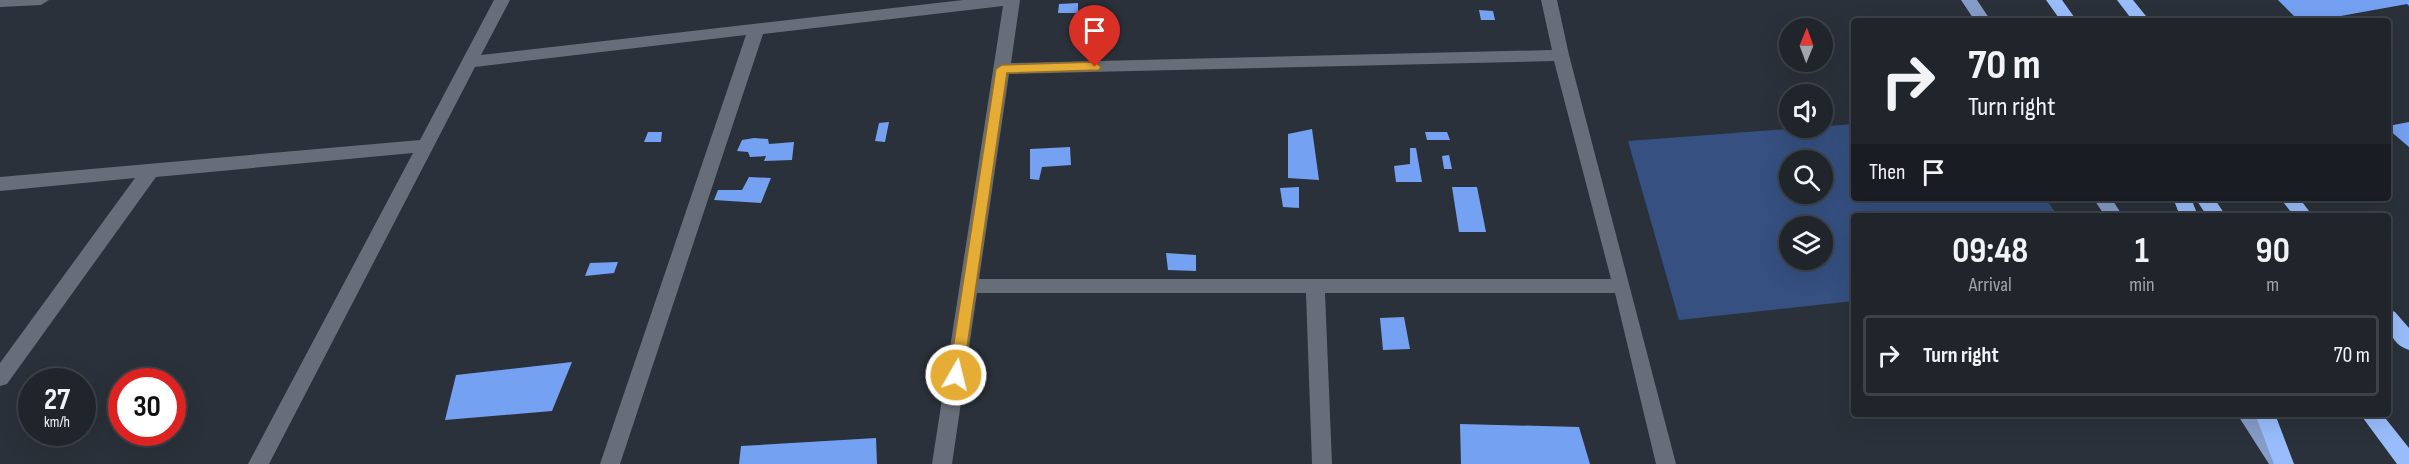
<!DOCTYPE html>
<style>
:root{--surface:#20252c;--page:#282d34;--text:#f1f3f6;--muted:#a2a5a9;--line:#3d4248}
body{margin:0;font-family:"Sofia Sans Condensed",sans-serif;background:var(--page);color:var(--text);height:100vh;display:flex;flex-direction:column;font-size:22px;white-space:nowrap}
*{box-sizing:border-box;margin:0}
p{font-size:20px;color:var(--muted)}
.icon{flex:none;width:33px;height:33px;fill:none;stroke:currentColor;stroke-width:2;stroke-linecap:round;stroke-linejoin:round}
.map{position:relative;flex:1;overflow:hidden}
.drawer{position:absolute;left:1851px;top:213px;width:540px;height:204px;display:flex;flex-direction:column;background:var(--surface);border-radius:6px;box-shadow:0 6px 24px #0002,0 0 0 2px var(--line)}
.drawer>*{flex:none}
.hud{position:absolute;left:1851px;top:18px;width:540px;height:183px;border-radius:6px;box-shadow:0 6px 24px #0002,0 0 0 2px var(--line);background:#20252c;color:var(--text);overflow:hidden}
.needle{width:39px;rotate:1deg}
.controls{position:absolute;left:1779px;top:18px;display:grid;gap:12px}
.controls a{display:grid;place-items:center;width:54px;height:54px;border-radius:50%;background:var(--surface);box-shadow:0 6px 24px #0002,0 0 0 2px var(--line);font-size:30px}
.speed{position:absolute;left:18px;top:368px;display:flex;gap:12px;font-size:30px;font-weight:700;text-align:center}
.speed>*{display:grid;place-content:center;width:78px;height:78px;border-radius:50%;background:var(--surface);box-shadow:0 6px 24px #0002,0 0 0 2px var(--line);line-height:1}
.speed small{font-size:15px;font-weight:400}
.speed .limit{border:9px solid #d22;background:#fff;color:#111}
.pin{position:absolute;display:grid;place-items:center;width:51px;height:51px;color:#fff;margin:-62px -26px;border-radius:50% 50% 50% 0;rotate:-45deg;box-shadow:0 0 6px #0007}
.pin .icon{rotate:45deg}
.me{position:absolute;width:66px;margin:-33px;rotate:8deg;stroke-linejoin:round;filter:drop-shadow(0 0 4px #0008)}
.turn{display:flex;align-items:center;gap:21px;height:126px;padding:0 18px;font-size:27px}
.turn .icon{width:78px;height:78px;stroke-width:2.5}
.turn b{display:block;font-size:42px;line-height:51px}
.then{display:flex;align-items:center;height:57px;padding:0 18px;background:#0003;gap:12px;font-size:22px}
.eta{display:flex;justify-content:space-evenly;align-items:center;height:102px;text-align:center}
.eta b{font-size:36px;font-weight:700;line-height:42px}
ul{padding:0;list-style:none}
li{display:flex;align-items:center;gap:18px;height:81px;margin:0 12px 9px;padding:0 6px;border:3px solid var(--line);border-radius:6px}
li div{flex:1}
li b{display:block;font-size:22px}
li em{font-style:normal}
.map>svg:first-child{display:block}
.green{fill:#355081;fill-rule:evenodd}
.building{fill:#74a1f2}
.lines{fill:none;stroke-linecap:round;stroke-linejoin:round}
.minor{fill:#686e79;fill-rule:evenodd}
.major{fill:#859dc8;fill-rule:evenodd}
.highway{fill:#99bdfc;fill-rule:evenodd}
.route{fill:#e6ad36;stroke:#967023;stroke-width:1.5}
</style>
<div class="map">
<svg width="2409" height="464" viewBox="0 0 2409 464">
<rect width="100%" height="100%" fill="#2b313a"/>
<path class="green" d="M1854 124V198H2045L2058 216H1854V301L1679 320 1628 141ZM1790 160H1822V194H1790ZM1790 226H1822V260H1790Z"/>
<path class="building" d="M2278 0H2409V6L2407 4 2313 21H2299Z
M1078 3V13H1058L1059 4Z
M1479 10 1493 11 1495 20H1481Z
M889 122 885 142 875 141 879 123Z
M2409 122V147L2388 129V126Z
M1312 129 1319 180 1288 178V134Z
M648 132H662L661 142H644Z
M1425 132H1447L1450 140H1427Z
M754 138 768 139 769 144 794 142 792 160 764 161 766 156 750 157 748 152 737 151 742 140Z
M1070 147 1071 165 1042 167 1039 180 1030 179V149Z
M1410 148H1416L1422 182H1396L1394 166 1410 164Z
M1449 155 1452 169H1444L1442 156Z
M749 177 771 178 761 203 714 200 718 190H742Z
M1299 187V208L1283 207 1280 188Z
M1452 187H1477L1486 232H1459Z
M1166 253 1196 255V271L1168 270Z
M618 262 614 273 585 276 590 263Z
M1404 317 1410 349 1383 350 1380 318Z
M572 362 552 411 445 420 456 375Z
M1460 424 1579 427 1590 464H1461Z
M876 438 877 464H739L741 446Z"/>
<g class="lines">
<path class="minor" d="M0 0H49L41 5 0 7Z
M494 0H510L481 55 963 0H1020L1011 63 1552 50 1541 0H1557L1569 55 1676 464H1656L1615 293H1325L1332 464H1312L1306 293H977L952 464H932L1003 6 763 34 620 464H600L746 35 475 67 269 464H248L413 153 156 177 7 384 0 386V363L135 178 0 191V177L420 140ZM1554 61 1611 279H979L1009 74Z"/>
<path class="major" d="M1961 0H1977L1991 21H1975Z
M2093 198H2111L2123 216H2105Z
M2237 414H2258L2290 464H2269Z"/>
<path class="highway" d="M2046 0H2062L2077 21H2061Z
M2117 0H2133L2150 21H2133Z
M2173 198H2191L2198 216H2180Z
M2195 198H2214L2226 216H2207Z
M2280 198H2299L2313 216H2294Z
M2388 309 2395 312 2409 328V350C2389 343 2388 327 2388 309Z
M2255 414H2275L2294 464H2274Z
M2360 414H2382L2409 448V464H2397Z"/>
</g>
<path class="route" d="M1095 62 1101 67 1099 70 1007 73 963 375 961 380 956 381 951 380 949 375 996 69 1002 65Z"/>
</svg>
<div class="controls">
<a><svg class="needle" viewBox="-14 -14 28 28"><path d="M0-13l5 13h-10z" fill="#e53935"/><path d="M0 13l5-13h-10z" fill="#a2a5a9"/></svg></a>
<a><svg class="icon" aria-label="sound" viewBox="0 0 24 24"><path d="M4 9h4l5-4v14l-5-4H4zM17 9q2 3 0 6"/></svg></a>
<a><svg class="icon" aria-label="search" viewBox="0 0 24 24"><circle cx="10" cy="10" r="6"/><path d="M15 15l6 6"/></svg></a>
<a><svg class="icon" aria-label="layers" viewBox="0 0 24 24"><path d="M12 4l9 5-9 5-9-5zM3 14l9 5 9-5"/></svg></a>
</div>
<div class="speed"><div>27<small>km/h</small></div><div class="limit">30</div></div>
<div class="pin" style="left:1095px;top:67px;background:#d93025"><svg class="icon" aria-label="arrive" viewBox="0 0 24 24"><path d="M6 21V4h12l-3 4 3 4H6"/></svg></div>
<svg class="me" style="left:956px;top:375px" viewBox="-20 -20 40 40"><circle r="17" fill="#e6ad36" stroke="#fff" stroke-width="3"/><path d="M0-11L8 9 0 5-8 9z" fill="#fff"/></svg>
<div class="hud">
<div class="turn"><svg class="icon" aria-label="right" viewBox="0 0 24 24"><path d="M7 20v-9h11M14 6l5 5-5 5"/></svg><div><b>70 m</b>Turn right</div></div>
<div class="then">Then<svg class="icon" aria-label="arrive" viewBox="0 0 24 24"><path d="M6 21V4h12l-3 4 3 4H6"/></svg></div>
</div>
<section class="drawer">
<div class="eta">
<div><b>09:48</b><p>Arrival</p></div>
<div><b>1</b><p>min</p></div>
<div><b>90</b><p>m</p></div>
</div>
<ul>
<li><svg class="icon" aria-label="right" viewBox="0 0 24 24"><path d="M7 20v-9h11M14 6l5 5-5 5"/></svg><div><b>Turn right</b></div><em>70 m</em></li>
</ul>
</section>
</div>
